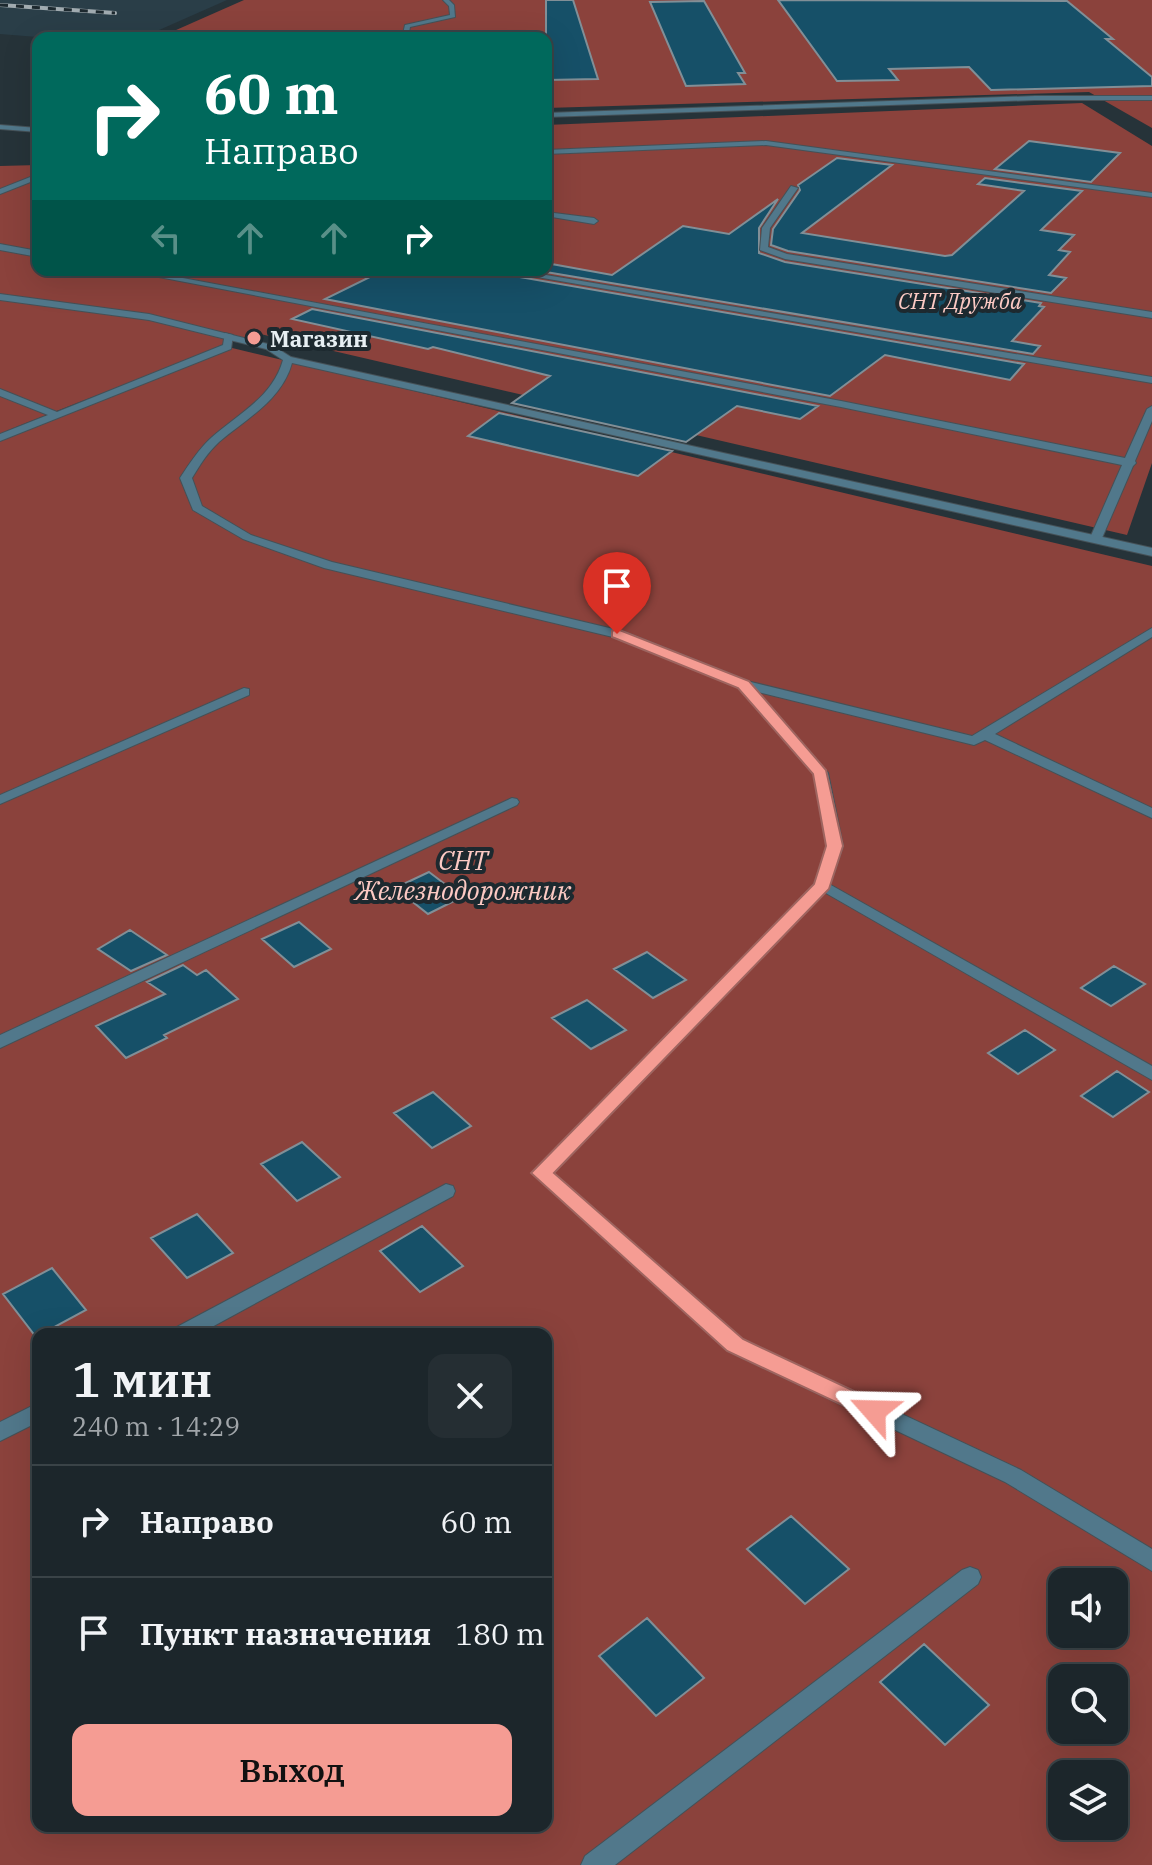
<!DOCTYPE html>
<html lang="ru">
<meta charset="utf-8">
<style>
:root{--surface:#1c262b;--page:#252e33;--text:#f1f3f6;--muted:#a0a5a9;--line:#3a4347;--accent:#f59c93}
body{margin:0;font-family:"IBM Plex Serif",serif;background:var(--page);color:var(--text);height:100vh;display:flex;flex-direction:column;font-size:30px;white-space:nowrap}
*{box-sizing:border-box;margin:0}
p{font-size:26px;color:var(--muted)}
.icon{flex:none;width:44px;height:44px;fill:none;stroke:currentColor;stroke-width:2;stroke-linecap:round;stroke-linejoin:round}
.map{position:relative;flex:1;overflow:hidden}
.side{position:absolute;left:32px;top:1328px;width:520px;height:504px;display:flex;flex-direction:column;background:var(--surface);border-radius:16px;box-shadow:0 8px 32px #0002,0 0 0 2px var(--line)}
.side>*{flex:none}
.banner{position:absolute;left:32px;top:32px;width:520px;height:244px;border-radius:16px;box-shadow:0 8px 32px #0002,0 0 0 2px var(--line);background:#00695c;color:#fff;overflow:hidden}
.buttons{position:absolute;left:1048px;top:1568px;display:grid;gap:16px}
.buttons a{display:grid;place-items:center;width:80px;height:80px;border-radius:16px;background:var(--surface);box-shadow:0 8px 32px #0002,0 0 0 2px var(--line);font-size:40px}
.pin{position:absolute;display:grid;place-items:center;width:68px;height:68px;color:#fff;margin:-82px -34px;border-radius:50% 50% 50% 0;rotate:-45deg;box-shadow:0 0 8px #0007}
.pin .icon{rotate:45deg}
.me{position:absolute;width:88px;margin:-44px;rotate:295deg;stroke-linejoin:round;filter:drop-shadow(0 0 6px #0008)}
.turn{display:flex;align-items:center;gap:28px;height:168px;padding:0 40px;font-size:36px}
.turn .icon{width:104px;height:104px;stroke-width:2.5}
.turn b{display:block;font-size:56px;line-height:68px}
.lanes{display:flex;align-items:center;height:76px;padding:0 40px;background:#0003;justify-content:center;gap:40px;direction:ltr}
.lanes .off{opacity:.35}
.round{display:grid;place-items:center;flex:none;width:84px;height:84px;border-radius:16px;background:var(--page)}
.overview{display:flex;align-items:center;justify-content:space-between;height:136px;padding:0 40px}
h1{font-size:48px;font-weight:600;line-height:60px}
.cta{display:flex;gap:16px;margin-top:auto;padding:16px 40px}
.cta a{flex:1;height:92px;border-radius:16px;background:var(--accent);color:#111;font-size:32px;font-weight:600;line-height:92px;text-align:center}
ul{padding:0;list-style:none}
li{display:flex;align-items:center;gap:24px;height:112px;padding:0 40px;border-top:2px solid var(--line)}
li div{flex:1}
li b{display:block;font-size:30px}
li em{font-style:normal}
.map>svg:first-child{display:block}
.built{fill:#2a3e48}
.green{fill:#8b423c;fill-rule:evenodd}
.building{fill:#165068;stroke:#818f97;stroke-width:2}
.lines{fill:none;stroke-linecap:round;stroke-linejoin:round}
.service-casing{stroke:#455157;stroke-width:2}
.minor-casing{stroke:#455157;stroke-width:2}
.service{fill:#51788b;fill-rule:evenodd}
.minor{fill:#51788b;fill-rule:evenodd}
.rail-casing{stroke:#a1abb0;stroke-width:4}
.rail{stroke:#1d292f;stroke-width:3;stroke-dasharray:8;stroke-linecap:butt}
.route{fill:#f59c93;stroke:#9f6560;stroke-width:2}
.poi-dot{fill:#f59c93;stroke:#1d292f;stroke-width:3}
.labels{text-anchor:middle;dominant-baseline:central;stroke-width:8;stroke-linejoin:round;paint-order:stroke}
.far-park-label{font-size:22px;font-style:italic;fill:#fdcac4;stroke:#1d292f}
.far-poi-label{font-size:22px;font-weight:bold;fill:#e7eff3;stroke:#1d292f;text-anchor:start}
.park-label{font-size:26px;font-style:italic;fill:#fdcac4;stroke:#1d292f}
</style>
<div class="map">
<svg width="1152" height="1865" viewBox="0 0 1152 1865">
<rect width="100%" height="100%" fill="#263339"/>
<path class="built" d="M0 0H227L141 38H50L0 34Z"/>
<path class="green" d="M244 0H1152V128L1089 92 546 108V38H158Z
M1082 103 1152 146V463L1127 535 256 333 3 432 228 347 1152 566V1865H0V166L38 165V270H546V125ZM38 1334H546V1826H38ZM1062 1582H1114V1634H1062ZM1062 1678H1114V1730H1062ZM1062 1774H1114V1826H1062Z"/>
<path class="building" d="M546 0H573L598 79 546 80Z
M778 0 1067 1 1113 39H1106L1152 77V86L991 90 969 67 889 69 898 80 837 81Z
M704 1 745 73H738L745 84 686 86 650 2Z
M1029 141 1120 153 1091 182 995 169Z
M837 158 892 165 802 233 945 256 952 255 1024 191 978 184 985 178 1082 191 1041 230 1074 235 1059 250 1070 252 1049 275 1066 278 1051 293 788 251 771 245 773 229 800 190 798 185Z
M778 199 759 228V253L785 262 1041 303 1039 306 1044 307 1012 341 1040 346 1033 354 534 270H546V263L612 275 683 226 729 234Z
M384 270H493L496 273 1024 364 1010 380 885 355 830 396 325 299Z
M312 309 818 406 800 419 737 406 686 442 512 403 550 376 433 347 428 349 292 319Z
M499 413 672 451 638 476 468 436Z
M429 872 462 897 428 914 395 888Z
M299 922 331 949 294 967 262 939Z
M130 930 167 955 131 971 98 949Z
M647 952 686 980 653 998 614 969Z
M183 965 197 975 206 970 238 999 164 1035 167 1038 126 1058 96 1026 165 994 147 982Z
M1114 966 1145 984 1111 1006 1081 988Z
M587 1000 626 1030 591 1049 552 1018Z
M1025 1030 1055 1050 1018 1074 988 1053Z
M1117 1071 1149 1092 1113 1117 1081 1096Z
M433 1092 471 1126 432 1148 394 1113Z
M302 1142 340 1177 297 1201 261 1164Z
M197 1214 233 1253 187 1278 151 1238Z
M422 1226 463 1266 420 1292 380 1251Z
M52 1268 86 1310 36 1337 3 1294Z
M791 1516 849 1569 805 1604 747 1549Z
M647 1618 704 1678 656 1716 599 1656Z
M924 1644 989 1705 945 1745 880 1682Z"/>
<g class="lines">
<g class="service-casing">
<path id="service" d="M443 0H449L454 5 455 17 410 27 408 38H402L405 25 450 15 449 6Z
M1035 96H1152V100H1035L546 117V113Z
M766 141 1152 193V197L766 145 546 154V150Z
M38 174V179L0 194V189Z
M791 186 798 188 770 228 768 247 787 254 1152 312V318L785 259 760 250 762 228Z
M546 212 594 218 598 221 594 224 546 216Z
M0 244 38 251V257L0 250Z
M122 270H140L841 401 1125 458 1147 409 1152 406V421L1135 461 1136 463 1133 466 1102 538 1096 542 1090 538 1122 465 841 407Z
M496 270H516L1152 377V383Z
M225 333 233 335 231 349 0 441V434L48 415 0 396V389L57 412 223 345Z
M1152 628V637L995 734 1152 808V818L985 740 974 745 738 687 736 684 743 680 972 736Z
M244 688 249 689V695L0 804V795Z
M512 798 517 799 519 802 517 805 0 1048V1035Z
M822 880 1152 1066V1080L824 892 552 1173 742 1339 1021 1470 1152 1549V1571L1005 1482 728 1351 532 1173 817 882Z
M446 1184 453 1186 455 1191 453 1196 199 1334H172L175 1328Z
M38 1403V1422L0 1441V1422Z
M970 1567 978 1570 981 1577 978 1584 615 1865H581L585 1856 962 1570Z"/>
</g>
<g class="minor-casing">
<path id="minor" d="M0 125 38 128V132L0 129Z
M0 294 149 314 272 345 291 357 1152 548V556L292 363C282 400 246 419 219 442 207 453 200 465 192 478L202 506 251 535 332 562 622 631 748 681 828 773 843 846 830 885 822 890 814 885 827 846 814 774 738 687 613 637 324 568 243 539 193 510 180 478C190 463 198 450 211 438 238 414 273 397 283 360L266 349 149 320 0 300Z"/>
</g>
<use href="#service" class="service"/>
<use href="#minor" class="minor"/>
<g class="rail-casing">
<path id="rail" d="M0 5 115 13"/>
</g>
<use href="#rail" class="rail"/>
</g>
<path class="route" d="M617 629 749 681 826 770 843 846 829 889 554 1173 743 1339 882 1404 886 1411 882 1417 874 1420 727 1351 531 1173 814 884 826 846 813 774 738 688 612 637V631Z"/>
<circle class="poi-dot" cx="254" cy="338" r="8"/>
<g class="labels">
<g class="far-park-label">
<text x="960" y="300">СНТ Дружба</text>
</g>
<g class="far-poi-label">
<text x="270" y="338">Магазин</text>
</g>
<g class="park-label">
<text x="463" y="860">СНТ<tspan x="463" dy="30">Железнодорожник</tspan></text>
</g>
</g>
</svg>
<div class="buttons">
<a><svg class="icon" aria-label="sound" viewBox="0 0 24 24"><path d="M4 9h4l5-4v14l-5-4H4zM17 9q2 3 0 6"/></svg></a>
<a><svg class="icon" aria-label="search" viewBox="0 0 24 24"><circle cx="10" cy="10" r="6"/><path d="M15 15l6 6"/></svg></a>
<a><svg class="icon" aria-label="layers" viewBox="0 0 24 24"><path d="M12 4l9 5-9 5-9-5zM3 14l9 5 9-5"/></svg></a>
</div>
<div class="pin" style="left:617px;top:634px;background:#d93025"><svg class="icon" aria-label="arrive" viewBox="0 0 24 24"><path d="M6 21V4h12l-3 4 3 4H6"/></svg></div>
<svg class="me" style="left:874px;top:1411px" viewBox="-20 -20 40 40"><path d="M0-17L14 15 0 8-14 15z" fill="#f59c93" stroke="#fff" stroke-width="4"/></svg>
<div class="banner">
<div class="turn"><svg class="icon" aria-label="right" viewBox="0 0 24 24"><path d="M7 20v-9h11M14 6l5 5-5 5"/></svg><div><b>60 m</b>Направо</div></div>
<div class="lanes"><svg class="icon off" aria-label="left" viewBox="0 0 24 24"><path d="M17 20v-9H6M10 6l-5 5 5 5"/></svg><svg class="icon off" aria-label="ahead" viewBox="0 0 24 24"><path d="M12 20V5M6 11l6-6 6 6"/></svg><svg class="icon off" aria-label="ahead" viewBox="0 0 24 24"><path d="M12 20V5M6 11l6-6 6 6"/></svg><svg class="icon" aria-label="right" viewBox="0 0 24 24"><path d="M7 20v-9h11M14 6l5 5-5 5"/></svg></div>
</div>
<section class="side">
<div class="overview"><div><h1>1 мин</h1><p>240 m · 14:29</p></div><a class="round"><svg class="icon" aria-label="close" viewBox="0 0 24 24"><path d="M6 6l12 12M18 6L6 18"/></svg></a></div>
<ul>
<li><svg class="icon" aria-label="right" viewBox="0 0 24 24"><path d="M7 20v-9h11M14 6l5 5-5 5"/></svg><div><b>Направо</b></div><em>60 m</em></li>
<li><svg class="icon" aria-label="arrive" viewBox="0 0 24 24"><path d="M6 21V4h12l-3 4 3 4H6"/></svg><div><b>Пункт назначения</b></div><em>180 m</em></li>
</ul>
<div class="cta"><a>Выход</a></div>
</section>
</div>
